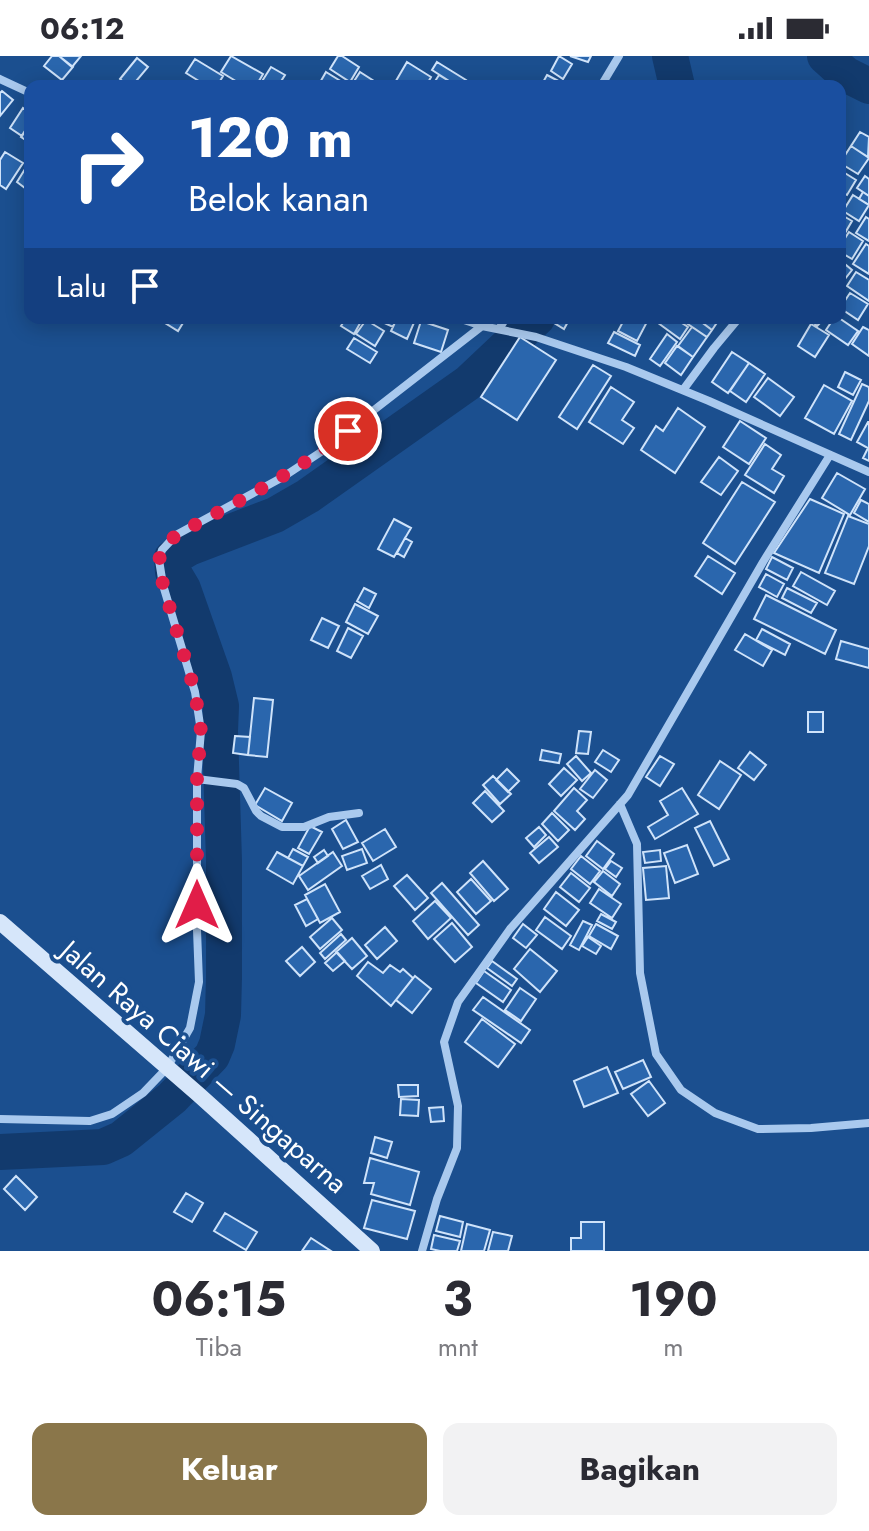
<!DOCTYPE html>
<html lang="id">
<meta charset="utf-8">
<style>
:root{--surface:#fff;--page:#f2f2f3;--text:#2b2b33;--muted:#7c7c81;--accent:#8a764a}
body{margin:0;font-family:Jost,sans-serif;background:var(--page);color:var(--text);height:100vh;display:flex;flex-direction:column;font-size:30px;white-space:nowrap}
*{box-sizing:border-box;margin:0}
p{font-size:26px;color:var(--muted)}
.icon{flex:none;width:44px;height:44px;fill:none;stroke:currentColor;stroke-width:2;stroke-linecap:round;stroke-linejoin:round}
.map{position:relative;height:1195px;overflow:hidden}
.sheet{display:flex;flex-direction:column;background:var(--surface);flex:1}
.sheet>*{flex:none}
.hud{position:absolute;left:24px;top:24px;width:822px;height:244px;border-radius:16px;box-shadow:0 4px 20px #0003;background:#1a4fa0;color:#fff;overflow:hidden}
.pin{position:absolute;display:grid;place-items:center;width:68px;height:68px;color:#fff;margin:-34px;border:4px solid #fff;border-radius:50%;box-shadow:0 2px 8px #0007}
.me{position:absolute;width:88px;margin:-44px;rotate:0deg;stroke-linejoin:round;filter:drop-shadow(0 0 6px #0008)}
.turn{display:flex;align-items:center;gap:28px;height:168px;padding:0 32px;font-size:36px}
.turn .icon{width:104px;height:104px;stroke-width:2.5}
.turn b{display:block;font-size:56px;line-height:68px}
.then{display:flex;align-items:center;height:76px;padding:0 32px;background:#0003;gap:16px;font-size:30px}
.eta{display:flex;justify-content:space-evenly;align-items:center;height:136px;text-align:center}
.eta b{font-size:48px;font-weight:700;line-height:56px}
.button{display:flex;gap:16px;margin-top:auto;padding:16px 32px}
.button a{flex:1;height:92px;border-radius:16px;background:var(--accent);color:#fff;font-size:32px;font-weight:700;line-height:92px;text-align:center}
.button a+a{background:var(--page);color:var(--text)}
.status{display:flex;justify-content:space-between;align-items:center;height:56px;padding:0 40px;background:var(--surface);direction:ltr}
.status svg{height:22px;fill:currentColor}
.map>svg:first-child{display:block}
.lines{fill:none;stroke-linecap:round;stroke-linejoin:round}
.river{stroke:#123a6d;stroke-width:36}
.building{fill:#2a66ad;stroke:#cfe3fa;stroke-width:2}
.minor{stroke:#a9c9ee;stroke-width:8}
.secondary{stroke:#d6e6fa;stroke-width:16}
.route{stroke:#e11d48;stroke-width:14;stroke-dasharray:0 25.2}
.labels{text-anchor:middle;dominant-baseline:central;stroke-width:8;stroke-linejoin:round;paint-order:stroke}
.street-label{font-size:28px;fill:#fff;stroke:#1b4f8f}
</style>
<div class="status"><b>06:12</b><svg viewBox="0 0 49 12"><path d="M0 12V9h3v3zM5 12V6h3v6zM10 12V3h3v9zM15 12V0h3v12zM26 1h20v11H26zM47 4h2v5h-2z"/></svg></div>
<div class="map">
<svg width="869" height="1195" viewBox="0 0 869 1195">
<rect width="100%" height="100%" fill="#1b4f8f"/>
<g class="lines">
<path class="river" d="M670 0 677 30
M825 0 845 18 869 30
M0 1096 103 1091 121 1083 172 1042 212 1000 217 988 223 959 224 921V805L220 675 221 650 214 621 183 533 173 516 172 502 189 492 275 459 308 440 468 327 537 262"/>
</g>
<path class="building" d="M52 0H59L73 11 62 24 44 10Z
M59 0H81L72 11Z
M231 0 263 18 256 30H244L221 16Z
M338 0H342L359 11 350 26 330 13Z
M559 0 572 8 563 23 551 15Z
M570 0H591L588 6Z
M137 2 148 11 132 30H128L120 23Z
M195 3 223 20 217 30H207L186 17Z
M407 6 431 21 426 30H393Z
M437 6 466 24 462 30H457L432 14Z
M271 11 285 19 278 30H259Z
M326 16 347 29V30H321L319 28Z
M360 16 377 27 374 30H351Z
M439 19 457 30H432Z
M547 19 568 30H541Z
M2 35 13 44 0 60V37Z
M23 52 30 57V67L22 80 10 72Z
M30 67V87L21 81Z
M860 76 869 81 868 101 851 90Z
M851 90 869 102 858 118 840 107Z
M5 96 23 107 6 133 0 129V104Z
M30 105V124L25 132 17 126Z
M840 114 856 124 847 139 840 135Z
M865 120 869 123V140L857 132Z
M863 136 869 140V149L859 143Z
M853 139 869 149 859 165 843 155Z
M840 158 852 165 845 177 840 174Z
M866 161 869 163V185L856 177Z
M849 176 863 185 852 203 840 196V190Z
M866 188 869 190V218L853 208Z
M840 204 852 214 841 228 840 227Z
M856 216 869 224V245L847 230Z
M850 237 868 248 858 264 840 252Z
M157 262H186L178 275Z
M346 262H363L354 278 341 270Z
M383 262H397L393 271 382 266Z
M397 262H416L407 283 391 275Z
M552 262H570L564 273 551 265Z
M625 262H649L637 285 618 275Z
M655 262H674L688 271 680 283 654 264Z
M679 262H696L712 274 707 281Z
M696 262H720L712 274Z
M809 262H825L817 270Z
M834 262H839L858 275 848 289 826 274Z
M366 264 384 275 375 290 356 278Z
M421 265 448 274 441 296 414 287Z
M811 268 829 279 815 301 798 290Z
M692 271 707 281 693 301 678 290Z
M863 271 869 274V300L852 288Z
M614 276 640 289 635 300 608 287Z
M667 278 677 286 660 310 650 303Z
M520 281 556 304 517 364 481 341Z
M354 282 377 296 370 307 347 293Z
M677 290 693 301 681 319 665 307Z
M732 296 749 307 728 337 712 326Z
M749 307 765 318 746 346 730 335Z
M593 309 611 320 577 373 559 361Z
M845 316 861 324 853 339 838 331Z
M768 322 794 341 780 360 754 341Z
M862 328 869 331V345L851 384 839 378Z
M824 329 852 345 834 378 805 362Z
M611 331 634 346 622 364 634 372 623 388 589 366Z
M678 352 705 371 675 417 641 394 656 370 663 375Z
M740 365 766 382 749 408 723 391Z
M868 366H869V405L863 402 868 392 857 386Z
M765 388 781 399 772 413 784 420 774 437 745 419Z
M719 401 738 415 721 439 701 426Z
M837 417 865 433 850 459 822 442Z
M742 426 775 446 735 508 703 487Z
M810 443 844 458 819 517 774 497Z
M861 444 869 448V466L854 457Z
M848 460 869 468V490L854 528 825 517Z
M394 463 411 472 394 501 378 493Z
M405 482 412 486 404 501 397 497Z
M708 500 735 517 722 538 695 520Z
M772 501 793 512 787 524 766 513Z
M801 516 835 535 827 549 793 530Z
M766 518 784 528 777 541 759 531Z
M364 532 376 538 369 552 357 545Z
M787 532 817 547 811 557 782 542Z
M766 539 836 574 825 598 754 563Z
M355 548 378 560 368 578 346 566Z
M322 562 339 570 328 592 311 584Z
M348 572 363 580 351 602 337 595Z
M762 573 790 588 785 599 756 584Z
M745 578 772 594 763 610 735 594Z
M841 585 869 593V612L836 603Z
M254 642 273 644 267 701 248 699Z
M808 656H823V676H808Z
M579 675 591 676 588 698 576 697Z
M235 680 250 681 248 699 233 697Z
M542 694 561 698 559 707 540 704Z
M603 694 619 704 611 716 595 706Z
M750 696 766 709 754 724 738 712Z
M576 700 591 717 582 725 567 708Z
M660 700 674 708 660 730 646 721Z
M720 705 741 719 719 753 698 739Z
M564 712 577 724 561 740 549 728Z
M507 713 519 725 508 736 496 724Z
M595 714 607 724 593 742 580 733Z
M493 720 511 738 500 748 483 729Z
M265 732 292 747 282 765 255 749Z
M574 732 587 744 577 755 585 763 575 774 554 755Z
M682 732 698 758 655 783 648 771 668 759 660 745Z
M485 735 504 755 492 766 473 747Z
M552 757 569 774 558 785 542 768Z
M346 764 358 786 343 793 332 773Z
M710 765 729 803 714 810 695 772Z
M310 770 322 776 309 798 298 792Z
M539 771 546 779 534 791 526 782Z
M385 773 396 791 373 805 362 787Z
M549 781 558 791 539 807 530 797Z
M597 785 614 798 603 813 586 800Z
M687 789 698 818 675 827 664 797Z
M293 793 308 801 303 810 288 802Z
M362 793 367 807 347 814 342 800Z
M324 794 328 800 318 807 314 801Z
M660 794 661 805 645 807 643 796Z
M277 796 303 810 293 828 267 813Z
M333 796 342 810 308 834 299 820Z
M581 800 600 815 590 828 571 813Z
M483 805 508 833 494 845 470 817Z
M611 805 622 812 616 821 605 813Z
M381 809 388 823 370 833 362 820Z
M666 810 669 842 646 844 643 812Z
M603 815 620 828 612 840 594 826Z
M571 817 590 832 579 846 560 831Z
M407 819 428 842 415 854 394 830Z
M471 823 491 845 476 858 457 836Z
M442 827 479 869 468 879 431 837Z
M325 828 340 856 320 867 305 839Z
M599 833 621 848 612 862 590 847Z
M556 836 579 854 566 870 544 853Z
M307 843 318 863 306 870 295 849Z
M435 845 451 862 428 883 413 865Z
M601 858 616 866 612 873 597 865Z
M545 861 571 880 562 893 536 874Z
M332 862 342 874 320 893 310 881Z
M583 865 592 869 579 894 570 889Z
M452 867 472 891 455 906 434 883Z
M523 868 537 879 526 892 513 882Z
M596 868 618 880 611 893 589 880Z
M385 871 397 885 377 903 365 889Z
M341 878 346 884 325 903 320 897Z
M588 881 601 890 596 898 582 890Z
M352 882 367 900 352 913 336 896Z
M302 891 315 906 300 920 286 905Z
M530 893 557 915 540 936 514 913Z
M337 896 345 905 333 915 325 907Z
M492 905 517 923 512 930 487 912Z
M368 906 383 917 390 909 400 916 403 913 413 922 391 950 357 920Z
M484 915 511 934 503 946 476 927Z
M415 920 431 933 412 957 396 944Z
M520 932 536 943 521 965 505 954Z
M483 941 530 974 521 987 473 954Z
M482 963 515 988 498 1011 465 986Z
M643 1004 651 1021 623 1033 615 1016Z
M607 1011 618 1037 584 1051 574 1025Z
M649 1025 665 1047 648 1060 631 1038Z
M398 1029H418V1040L399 1041Z
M401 1043 419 1044 418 1060 400 1059Z
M443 1051 444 1065 431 1066 429 1052Z
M375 1081 392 1086 387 1102 371 1097Z
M370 1102 419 1116 410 1149 371 1138 374 1127H364Z
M16 1120 37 1141 25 1154 4 1133Z
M186 1137 203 1147 192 1166 174 1156Z
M372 1144 415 1155 407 1183 364 1172Z
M225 1157 257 1176 246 1194 214 1175Z
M440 1160 463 1166 460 1181 436 1175Z
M581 1166H604V1195H571V1182H581Z
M467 1168 490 1174 484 1195H461Z
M493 1176 512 1180 508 1195H488Z
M434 1179 460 1185 457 1195H440L431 1193Z
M311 1182 331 1195H302Z"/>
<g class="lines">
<path class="minor" d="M0 23 30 37
M601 30 619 0
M458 262 482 270 536 281 626 311 709 345 869 416
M499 273 506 262
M683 334 714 292 739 262
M197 723 237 728 244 732 256 755 261 760 282 771H304L329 761 359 757
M620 748 637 788 640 917 656 998 681 1034 715 1057 758 1073 811 1072 869 1067
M0 1063 90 1065 112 1058 143 1037 167 1012 190 972 199 926 197 874V723L201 675 195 636 163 529 159 504 162 494 176 479 283 421 327 392 374 354 482 270
M422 1195 437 1143 457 1092 458 1050 444 986 458 946 510 873 628 739 763 506 830 399"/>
<path class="secondary" d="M0 866 198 1038 372 1195"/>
</g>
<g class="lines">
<path class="route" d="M197 849V723L201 675 195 636 163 529 159 504 162 494 176 479C235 447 296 417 348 375"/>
</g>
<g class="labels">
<g class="street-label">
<text transform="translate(204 1011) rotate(41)">Jalan Raya Ciawi — Singaparna</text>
</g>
</g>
</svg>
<div class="pin" style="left:348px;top:375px;background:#d93025"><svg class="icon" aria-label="arrive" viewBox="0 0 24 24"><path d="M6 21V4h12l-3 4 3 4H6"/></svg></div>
<svg class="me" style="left:197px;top:849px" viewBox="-20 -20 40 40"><path d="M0-17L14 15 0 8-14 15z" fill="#e11d48" stroke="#fff" stroke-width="4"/></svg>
<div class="hud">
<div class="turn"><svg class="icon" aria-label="right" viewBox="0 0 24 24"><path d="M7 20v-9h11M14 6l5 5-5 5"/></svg><div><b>120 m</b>Belok kanan</div></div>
<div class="then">Lalu<svg class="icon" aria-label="arrive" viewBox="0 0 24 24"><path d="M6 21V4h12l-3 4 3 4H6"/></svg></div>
</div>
</div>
<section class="sheet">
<div class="eta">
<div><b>06:15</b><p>Tiba</p></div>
<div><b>3</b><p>mnt</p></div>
<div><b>190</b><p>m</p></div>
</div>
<div class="button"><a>Keluar</a><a>Bagikan</a></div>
</section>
